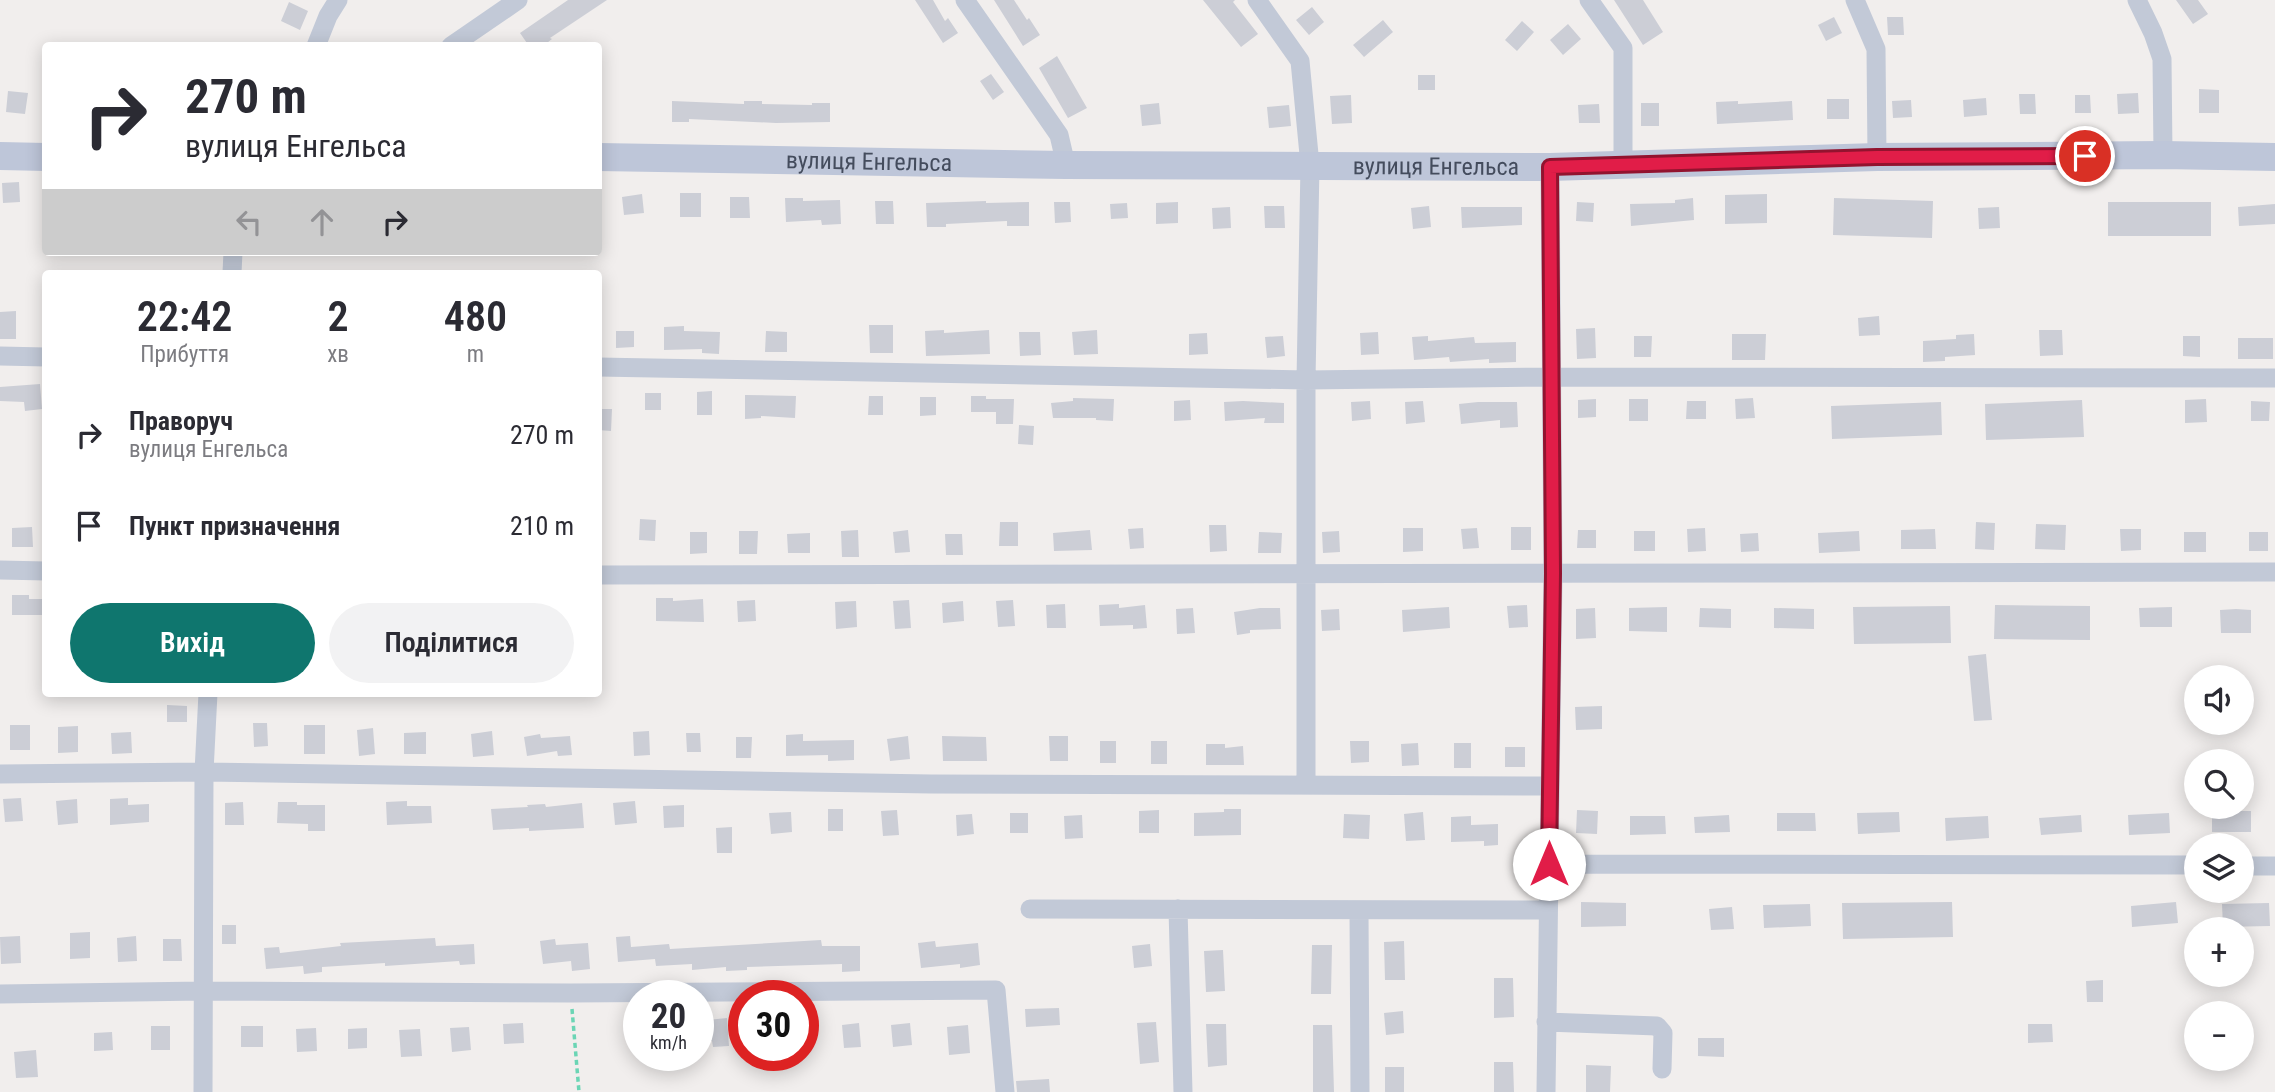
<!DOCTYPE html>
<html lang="uk">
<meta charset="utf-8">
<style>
:root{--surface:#fff;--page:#f2f2f3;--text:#2b2b33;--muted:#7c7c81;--accent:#0f766e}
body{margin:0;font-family:"Roboto Condensed",sans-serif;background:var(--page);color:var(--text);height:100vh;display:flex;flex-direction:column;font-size:26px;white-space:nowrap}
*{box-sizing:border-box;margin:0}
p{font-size:23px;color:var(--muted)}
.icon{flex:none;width:38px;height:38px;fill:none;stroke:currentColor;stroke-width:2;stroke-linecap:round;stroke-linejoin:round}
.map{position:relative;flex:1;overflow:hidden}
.drawer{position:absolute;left:42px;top:270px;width:560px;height:427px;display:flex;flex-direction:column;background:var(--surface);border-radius:7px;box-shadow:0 4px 18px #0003}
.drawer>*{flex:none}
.banner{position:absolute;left:42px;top:42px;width:560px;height:214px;border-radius:7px;box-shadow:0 4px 18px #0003;background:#fff;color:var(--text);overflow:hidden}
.fabs{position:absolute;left:2184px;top:665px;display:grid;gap:14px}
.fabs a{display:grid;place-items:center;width:70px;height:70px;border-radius:50%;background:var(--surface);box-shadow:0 4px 18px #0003;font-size:35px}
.speed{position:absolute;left:623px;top:980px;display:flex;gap:14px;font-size:35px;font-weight:700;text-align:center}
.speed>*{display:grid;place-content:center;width:91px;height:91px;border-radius:50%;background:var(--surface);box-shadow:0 4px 18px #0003;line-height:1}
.speed small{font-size:18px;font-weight:400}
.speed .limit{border:10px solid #d22;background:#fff;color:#111}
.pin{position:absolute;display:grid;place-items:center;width:60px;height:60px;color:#fff;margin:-30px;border:4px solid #fff;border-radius:50%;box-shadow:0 2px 7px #0007}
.me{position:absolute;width:77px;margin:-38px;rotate:0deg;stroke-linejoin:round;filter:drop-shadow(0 0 5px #0008)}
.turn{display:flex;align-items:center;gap:24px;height:147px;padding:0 28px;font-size:32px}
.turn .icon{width:91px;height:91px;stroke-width:2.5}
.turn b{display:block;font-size:49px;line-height:60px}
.lanes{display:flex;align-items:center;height:66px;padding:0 28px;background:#0003;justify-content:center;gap:35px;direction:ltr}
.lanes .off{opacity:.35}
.eta{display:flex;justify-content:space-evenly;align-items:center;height:119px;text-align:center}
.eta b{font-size:42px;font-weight:600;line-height:49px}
.cta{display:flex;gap:14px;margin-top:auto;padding:14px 28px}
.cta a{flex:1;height:80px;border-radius:42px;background:var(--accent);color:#fff;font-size:28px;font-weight:600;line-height:80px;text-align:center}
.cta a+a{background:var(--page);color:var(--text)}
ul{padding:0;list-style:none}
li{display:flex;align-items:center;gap:21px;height:91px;padding:0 28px}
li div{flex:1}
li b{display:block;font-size:26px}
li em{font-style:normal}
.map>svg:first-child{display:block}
.building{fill:#ccced6}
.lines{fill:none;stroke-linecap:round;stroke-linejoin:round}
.path{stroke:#6bd5b5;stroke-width:3.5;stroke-dasharray:5 3.5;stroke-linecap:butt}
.street{stroke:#c2c9d7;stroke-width:19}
.secondary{stroke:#bec6d9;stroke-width:28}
.route-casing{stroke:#92132f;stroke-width:18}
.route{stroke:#e11d48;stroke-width:12}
.labels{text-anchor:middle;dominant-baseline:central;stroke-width:5;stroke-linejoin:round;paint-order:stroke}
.street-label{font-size:24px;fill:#444c5d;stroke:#fff}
</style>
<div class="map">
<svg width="2275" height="1092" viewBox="0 0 2275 1092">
<rect width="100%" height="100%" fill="#f1eeed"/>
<path class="building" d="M568 0H607L550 38 552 39 543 46H529L520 33Z
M915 0H933L945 21 948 18 958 33 943 43Z
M994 0H1014L1027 20 1029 18 1040 35 1023 46Z
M1203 0H1235L1233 2 1258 34 1241 47Z
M1614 0H1643L1663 32 1643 45Z
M2176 0H2198L2208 14 2193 24Z
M289 2 308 11 300 30 281 21Z
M1312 7 1324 22 1309 35 1296 20Z
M1834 17 1842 33 1826 41 1818 25Z
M1887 17H1903L1904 35H1888Z
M1383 20 1393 32 1364 57 1353 45Z
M1522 21 1534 32 1517 51 1505 40Z
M1568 24 1581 39 1563 55 1550 40Z
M1057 56 1087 108 1068 118 1039 68Z
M991 74 1004 92 993 100 980 81Z
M1418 75H1435V90H1418Z
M2199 89 2219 90V113H2199Z
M8 91 28 93 25 114 6 112Z
M2138 93 2139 113 2118 114 2117 94Z
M2019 94H2035L2036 114H2020Z
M1351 95 1352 123 1332 124 1330 96Z
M2075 95H2090L2091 113H2075Z
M1986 98 1987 115 1964 117 1963 100Z
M1827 99H1849V119H1827Z
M1911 100 1912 117 1893 118 1892 101Z
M672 101 744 104V101H762V104L812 105V103H830V122L776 123 689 119V122H672Z
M1738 101V104L1792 101 1793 120 1717 124 1716 102Z
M1159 103 1161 124 1142 126 1140 105Z
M1641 103H1659V126H1641Z
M1599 104 1600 123H1579L1578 105Z
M1289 105 1291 126 1269 128 1267 107Z
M19 182 20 202 3 203 2 183Z
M680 193H701V217H680Z
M642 194 644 213 624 215 622 197Z
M1767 194V223L1725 224V195Z
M730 197H749L750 218H730Z
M785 198H803V201L840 200 841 224 822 225 821 220 786 222Z
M1693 198 1694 220 1631 226 1630 204 1675 203V200Z
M1834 198 1933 201 1932 238 1833 235Z
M875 201H893L894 224H876Z
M986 201V203L1029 202V226H1007V221L946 224V227H927L926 203Z
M1054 202H1070L1071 222 1055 223Z
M1178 202V223L1156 224V203Z
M1577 202 1594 203 1593 222 1576 221Z
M2108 202H2211V236H2108Z
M1127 203 1128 218 1111 219 1110 204Z
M2275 204V224L2239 226 2238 207Z
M1264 206H1284L1285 228H1265Z
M1429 206 1431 227 1413 229 1411 208Z
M1230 207 1231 228 1213 229 1212 208Z
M1461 207H1522V225L1462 228Z
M1999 207 2000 228 1979 229 1978 208Z
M16 311V339H0V312Z
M1879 316 1880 335 1859 336 1858 318Z
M869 325H893V353H870Z
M684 326V331L720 332 719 354 702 353V349L664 350V327Z
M1595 328 1596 358 1577 359 1576 329Z
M944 330V333L989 330 990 354 926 356 925 331Z
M1097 330 1098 354 1074 355 1072 332Z
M2039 330H2062L2063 355 2040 356Z
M616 331H634V347L616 348Z
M766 331 787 332V352H765Z
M1019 332H1040L1041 355 1020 356Z
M1378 332 1379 354 1361 355 1360 333Z
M1207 333 1208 354 1189 355V334Z
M1732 334H1766L1765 360H1732Z
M1974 334 1975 355 1945 357V361L1923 362V341L1956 339V335Z
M1283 336 1285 356 1267 358 1265 337Z
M1428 336V341L1474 337 1475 343 1516 342V362L1489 363V359L1450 362 1449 357 1414 360 1412 337Z
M1634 336H1652L1651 357H1634Z
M2183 336H2200V357L2183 356Z
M2238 338H2273V359H2238Z
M40 384 42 409 25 411 24 402 0 401V387Z
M712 391V415H697V392Z
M645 393H661V410H645Z
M745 395 796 396 795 418 761 416V418L745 419Z
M869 396H883V415H868Z
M971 396H986V399H1014L1013 424H996V412H971Z
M920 397H936V415L920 416Z
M1073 398 1114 399 1113 421 1096 420V418H1053L1051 403 1073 401Z
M1753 398 1755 418 1736 419 1735 399Z
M1596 399V417L1578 418V400Z
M1629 399H1648V421H1629Z
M2206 399 2207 422 2185 423V400Z
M1190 400 1191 420 1174 421V401Z
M2082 400 2084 437 1986 440 1985 404Z
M1243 401 1284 403V423H1264L1265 418 1225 421 1224 402Z
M1370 401 1371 419 1352 421 1351 402Z
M1423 401 1425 422 1406 424 1405 402Z
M1687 401H1706V419H1686Z
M2251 401 2270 402 2269 421H2251Z
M1478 402H1517L1518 427 1500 428V420L1461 424 1459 404Z
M1941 402 1942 435 1832 439 1831 406Z
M598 409H612L611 431 598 430Z
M1019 425 1034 426 1033 445 1018 444Z
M640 519 656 520 655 541 639 540Z
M1000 522H1018V546H999Z
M1976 522 1995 523 1994 550 1975 549Z
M2036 524 2066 525 2065 550 2035 549Z
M1209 525H1226L1227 551 1210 552Z
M32 527 33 547H12V528Z
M1511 527H1531V550H1511Z
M1143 528 1144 548 1130 549 1128 529Z
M1403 528H1423V551L1403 552Z
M1477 528 1479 548 1463 549 1461 529Z
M1705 528 1706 551 1688 552 1687 529Z
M1935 529 1936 549H1901V530Z
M2120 529H2141V550L2121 551Z
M858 530 859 557H842L841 531Z
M908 530 910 552 895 553 893 532Z
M1090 530 1092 550 1054 551 1053 533Z
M1578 530H1596V548H1577Z
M739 531H758L757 554H739Z
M1339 531 1340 552 1323 553 1322 532Z
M1634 531H1655V551H1634Z
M1859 531 1860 551 1819 553 1818 533Z
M690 532H707V553L690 554Z
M1259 532 1282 533 1281 553H1258Z
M2184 532H2206V552H2184Z
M2249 532H2268V551H2249Z
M810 533V553H788L787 534Z
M1758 533 1759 551 1741 552 1740 534Z
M945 534H962L963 555H946Z
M12 595H29V599H46V615H12Z
M656 598H673V601L703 599 704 622 656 621Z
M755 600 756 621 738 622 737 601Z
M909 600 911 628 895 629 893 601Z
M1013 600 1015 626 998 627 996 601Z
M856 601 857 627 836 629 835 602Z
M963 601 964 621 943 623 942 603Z
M1065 604 1066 628H1047L1046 605Z
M1119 604V608L1145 605 1147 628 1133 629V625L1100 626 1099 605Z
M1527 605 1528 627 1509 628 1507 606Z
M1995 605 2090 606V640L1994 639Z
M1950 606 1951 643 1854 644 1853 607Z
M1449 607 1450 628 1403 632 1402 610Z
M1667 607V632L1629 631V608Z
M2172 607V627H2140L2139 608Z
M1193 608 1195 633 1177 634 1176 609Z
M1260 608H1280L1281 629 1250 630V633L1237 635 1234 612Z
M1595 608 1596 638 1576 639V609Z
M1700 608 1731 609V628L1699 627Z
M1774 608 1814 609V629L1774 628Z
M1339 609 1340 630 1322 631 1321 610Z
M2236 609 2251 610V633H2221L2220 610Z
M1986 654 1992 720 1974 721 1968 656Z
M167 705 187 706V722H167Z
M1602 706V729L1576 730 1575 707Z
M253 723H267L268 746 254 747Z
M10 725H30V750H10Z
M304 725H325V754H304Z
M78 726V752L58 753V727Z
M373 728 375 754 359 756 357 730Z
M492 731 494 755 473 757 471 734Z
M649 731 650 755 634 756 633 732Z
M131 732 132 753 112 754 111 733Z
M426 732V754H404V733Z
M686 733H700L701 752H687Z
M540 734 541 738 570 736 572 755 558 756 557 751 527 756 524 737Z
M803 734V741L854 740V760L828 761V755L786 756V735Z
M908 736 910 759 890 761 887 739Z
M942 736 986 737 987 761H943Z
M1049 736H1068V761H1050Z
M736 737H752L751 758H736Z
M1100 741H1116V763H1100Z
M1151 741H1167V764H1151Z
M1350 741H1369V762L1351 763Z
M1418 743 1419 765 1402 766 1401 744Z
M1454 743H1471V768H1454Z
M1206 744H1225V748L1243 746 1244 765H1206Z
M1505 747H1525V767H1505Z
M21 798 23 821 5 822 3 799Z
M128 798V805L149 804V822L110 825V799Z
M77 799 78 823 58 825 56 801Z
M407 801V806H431L432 823 387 825 386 802Z
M635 801 637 823 615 825 613 803Z
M243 802 244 825H225V803Z
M278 802H297V805H325V831H308V824L277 823Z
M582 803 584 828 529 831V828L493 830 491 809 528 807 527 805 545 804 546 807Z
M684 805V827L664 828 663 806Z
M828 809H843V831H828Z
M1224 809H1241V835L1194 836V813L1224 812Z
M897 810 899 835 883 836 881 811Z
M1159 810V833H1139V811Z
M1577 810 1598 811 1597 834 1576 833Z
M2212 811H2251V832H2212Z
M791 812 792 832 771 834 769 813Z
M1423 812 1425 840 1406 841 1404 814Z
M1899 812 1900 832 1858 834 1857 813Z
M1010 813H1028V833H1010Z
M1777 813H1815L1816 831H1777Z
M2169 813 2170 833 2129 835 2128 815Z
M972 814 974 834 957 836 956 815Z
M1344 814 1370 815 1369 839 1343 838Z
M1082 815 1083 838 1065 839 1064 816Z
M1729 815 1730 832 1695 833 1694 817Z
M2081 815 2082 832 2041 835 2039 818Z
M1471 816V825L1498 824V845L1484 846V841L1451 842V817Z
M1630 816H1665L1666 834 1630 835Z
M1988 816 1989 838 1946 841 1945 818Z
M732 827V853H717L716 828Z
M1581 902 1626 903V926L1581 927Z
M1952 902 1953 937 1843 939 1842 903Z
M2176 902 2178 923 2132 927 2131 906Z
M2269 903 2270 926 2223 927 2222 904Z
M1810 904 1811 926 1764 928 1763 905Z
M1732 907 1734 929 1711 930 1709 909Z
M222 925H236V944H222Z
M90 932V958L70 959V933Z
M20 936 21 963 1 964 0 937Z
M136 936 137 961 118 962 117 938Z
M630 936 631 947 669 944 670 949 821 940 822 946H860V971L842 972V964L747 967V970L726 971V967L692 970V964L656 966 655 959 618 962 616 937Z
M435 938 436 946 474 944 475 964 460 965 459 961 385 966V963L322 967V972L304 974 303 966 266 969 264 948 279 947 280 953 341 946 340 943Z
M163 939H181L182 961H163Z
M555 939 556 945 588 943 590 969 572 971 571 961 543 964 540 941Z
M935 941 936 947 978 943 980 965 960 968V964L921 968 918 943Z
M1404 941 1405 980H1385L1384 942Z
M1150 944 1152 966 1134 968 1132 946Z
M1312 945H1332L1331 994H1311Z
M1223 950 1225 991 1206 992 1204 951Z
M1494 978H1513L1514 1017 1494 1018Z
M2103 980V1002H2087L2086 981Z
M1059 1008 1060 1025 1026 1027 1025 1009Z
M1403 1011 1404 1033 1386 1035 1384 1013Z
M727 1018 729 1046 713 1047 712 1041 698 1042V1021Z
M1156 1022 1159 1062 1140 1064 1137 1023Z
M523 1023 524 1043 504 1044 503 1024Z
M859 1023 861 1047 844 1048 842 1025Z
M910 1023 912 1045 893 1047 891 1025Z
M1206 1024H1226L1227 1065 1208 1067Z
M2028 1024H2052L2053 1042 2028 1043Z
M968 1025 970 1053 949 1055 947 1027Z
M1313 1025H1332L1334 1092H1313Z
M151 1026H170V1050H151Z
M241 1026H263V1047H241Z
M469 1027 471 1050 452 1052 450 1028Z
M316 1028 317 1051 297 1052 296 1029Z
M367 1028V1048L348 1049V1029Z
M420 1029 422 1056 401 1057 399 1030Z
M112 1032 113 1050 94 1051V1033Z
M1698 1038H1724V1057L1698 1056Z
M36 1050 38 1077 16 1078 14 1052Z
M1494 1062H1513L1514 1092H1494Z
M1586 1065 1611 1066 1610 1092H1586Z
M1385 1067H1404V1092H1385Z
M1049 1079 1050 1092H1017L1016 1081Z"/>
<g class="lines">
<path class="path" d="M572 1009 579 1092"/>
<path class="street" d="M965 0 1059 135 1066 165
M1257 0 1300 61 1310 165 1306 380V785
M1589 0 1623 48V166
M1855 0 1876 49 1877 157
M2137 0 2153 33 2162 59 2163 155
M316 46 328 16 338 0
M451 46 518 0
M232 273 233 252
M0 356 46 357
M598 367 1306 380 1551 377 2275 378
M0 570 46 571
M598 575 2275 572
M0 774 204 772 931 784 1549 786
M1549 864 2196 865
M2242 866H2275
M1030 909 1547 910
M1178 909 1183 1092
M1359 910 1360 1092
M0 994 202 991 571 993 996 990 1005 1092
M1546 1022 1657 1026 1663 1033 1662 1069
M203 1092 204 772 208 693
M1546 1092 1553 574 1550 167"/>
<g class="secondary">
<path d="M0 156 46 157"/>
<path id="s1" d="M598 157 1066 165 1550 167 1877 157 2163 155 2275 157"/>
</g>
</g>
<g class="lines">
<g class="route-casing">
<path id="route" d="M1549 864 1553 573 1550 167 1877 157 2085 156"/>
</g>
<use href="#route" class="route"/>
</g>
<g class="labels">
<g class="street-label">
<text stroke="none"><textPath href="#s1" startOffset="271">вулиця Енгельса</textPath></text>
<text stroke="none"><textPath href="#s1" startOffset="838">вулиця Енгельса</textPath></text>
</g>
</g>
</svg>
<div class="fabs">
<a><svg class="icon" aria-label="sound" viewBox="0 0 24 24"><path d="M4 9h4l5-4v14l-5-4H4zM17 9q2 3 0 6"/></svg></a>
<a><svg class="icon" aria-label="search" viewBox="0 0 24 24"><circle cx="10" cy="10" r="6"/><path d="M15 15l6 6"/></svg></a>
<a><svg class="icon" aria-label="layers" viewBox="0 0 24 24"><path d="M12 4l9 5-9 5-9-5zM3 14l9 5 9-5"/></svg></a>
<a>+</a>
<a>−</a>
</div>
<div class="speed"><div>20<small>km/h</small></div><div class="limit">30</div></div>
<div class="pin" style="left:2085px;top:156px;background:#d93025"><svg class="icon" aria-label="arrive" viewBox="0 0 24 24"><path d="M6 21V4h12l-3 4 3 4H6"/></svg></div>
<svg class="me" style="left:1549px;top:864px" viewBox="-20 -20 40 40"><circle r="19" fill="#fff"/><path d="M0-13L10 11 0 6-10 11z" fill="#e11d48"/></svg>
<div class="banner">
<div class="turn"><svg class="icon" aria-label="right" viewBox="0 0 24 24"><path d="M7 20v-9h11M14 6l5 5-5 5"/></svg><div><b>270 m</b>вулиця Енгельса</div></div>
<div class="lanes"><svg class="icon off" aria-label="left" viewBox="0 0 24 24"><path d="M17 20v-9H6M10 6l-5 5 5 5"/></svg><svg class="icon off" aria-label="ahead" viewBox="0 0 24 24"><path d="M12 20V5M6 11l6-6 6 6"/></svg><svg class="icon" aria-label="right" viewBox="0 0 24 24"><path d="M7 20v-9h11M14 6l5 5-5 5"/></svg></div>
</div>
<section class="drawer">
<div class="eta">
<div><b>22:42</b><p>Прибуття</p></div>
<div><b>2</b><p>хв</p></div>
<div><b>480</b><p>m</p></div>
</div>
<ul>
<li><svg class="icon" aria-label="right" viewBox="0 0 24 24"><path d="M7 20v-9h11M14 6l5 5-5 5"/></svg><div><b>Праворуч</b><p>вулиця Енгельса</p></div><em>270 m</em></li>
<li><svg class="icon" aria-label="arrive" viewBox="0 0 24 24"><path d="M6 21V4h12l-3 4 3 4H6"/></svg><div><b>Пункт призначення</b></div><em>210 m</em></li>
</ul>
<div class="cta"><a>Вихід</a><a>Поділитися</a></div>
</section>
</div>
